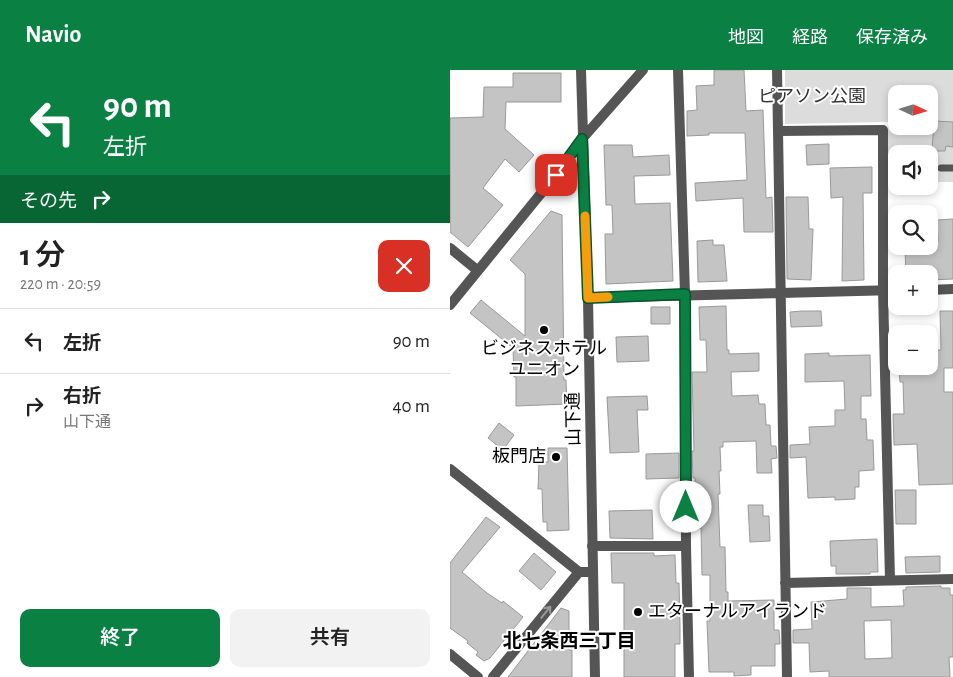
<!DOCTYPE html>
<html lang="ja">
<meta charset="utf-8">
<style>
:root{--surface:#fff;--page:#f2f2f2;--text:#222;--muted:#767676;--line:#e0e0e0;--accent:#0b8043}
body{margin:0;font-family:"Alegreya Sans","Noto Sans JP",sans-serif;background:var(--page);color:var(--text);height:100vh;display:flex;flex-direction:column;font-size:19px;white-space:nowrap}
*{box-sizing:border-box;margin:0}
p{font-size:16px;color:var(--muted)}
.icon{flex:none;width:28px;height:28px;fill:none;stroke:currentColor;stroke-width:2;stroke-linecap:round;stroke-linejoin:round}
.map{position:relative;flex:1;overflow:hidden}
.drawer{display:flex;flex-direction:column;background:var(--surface);width:450px}
.drawer>*{flex:none}
.top-card{background:#0b8043;color:#fff;overflow:hidden}
.needle{width:32px;rotate:94deg}
.buttons{position:absolute;left:438px;top:15px;display:grid;gap:10px}
.buttons a{display:grid;place-items:center;width:50px;height:50px;border-radius:10px;background:var(--surface);box-shadow:0 2px 8px #0003;font-size:25px}
.pin{position:absolute;display:grid;place-items:center;width:42px;height:42px;color:#fff;margin:-21px;border-radius:10px;box-shadow:0 2px 8px #0006}
.me{position:absolute;width:55px;margin:-28px;rotate:0deg;stroke-linejoin:round;filter:drop-shadow(0 0 4px #0008)}
.turn{display:flex;align-items:center;gap:18px;height:105px;padding:0 20px;font-size:22px}
.turn .icon{width:65px;height:65px;stroke-width:2.5}
.turn b{display:block;font-size:35px;line-height:42px}
.then{display:flex;align-items:center;height:48px;padding:0 20px;background:#0003;gap:10px;font-size:19px}
.round{display:grid;place-items:center;flex:none;width:52px;height:52px;border-radius:10px;background:var(--page)}
.summary{display:flex;align-items:center;justify-content:space-between;height:85px;padding:0 20px}
h1{font-size:30px;font-weight:600;line-height:38px}
.action{display:flex;gap:10px;margin-top:auto;padding:10px 20px}
.action a{flex:1;height:58px;border-radius:10px;background:var(--accent);color:#fff;font-size:20px;font-weight:600;line-height:58px;text-align:center}
.action a+a{background:var(--page);color:var(--text)}
ul{padding:0;list-style:none}
li{display:flex;align-items:center;gap:15px;height:65px;padding:0 20px;border-top:1px solid var(--line)}
li div{flex:1}
li b{display:block;font-size:19px}
li em{font-style:normal}
header{display:flex;align-items:center;gap:30px;box-sizing:border-box;height:70px;padding:0 25px;background:var(--accent);color:#fff}
header strong{font-size:24px}
nav{display:flex;gap:28px;margin-inline-start:auto;font-size:18px}
main{display:flex;flex:1;min-height:0}
.map>svg:first-child{display:block}
.green{fill:#dcdcdc;fill-rule:evenodd}
.building{fill:#c4c4c4;stroke:#999;fill-rule:evenodd}
.lines{fill:none;stroke-linecap:round;stroke-linejoin:round}
.service{stroke:#555;stroke-width:7}
.minor{stroke:#555;stroke-width:10}
.tertiary{stroke:#555;stroke-width:10}
.oneway{stroke:#999}
.route-casing{stroke:#07532c;stroke-width:12}
.route{stroke:#0b8043;stroke-width:9}
.slow{stroke:#f59e0b;stroke-width:9}
.poi-dot{fill:#000;stroke:#fff;stroke-width:2}
.labels{text-anchor:middle;dominant-baseline:central;stroke-width:4;stroke-linejoin:round;paint-order:stroke}
.park-label{font-size:18px;fill:#333;stroke:#fff}
.poi-label{font-size:18px;fill:#000;stroke:#fff}
.street-label{font-size:18px;fill:#000;stroke:#fff}
.neighbourhood-label{font-size:19px;font-weight:bold;fill:#000;stroke:#fff}
</style>
<header>
<strong>Navio</strong>
<nav><a>地図</a><a>経路</a><a>保存済み</a></nav>
</header>
<main>
<section class="drawer">
<div class="top-card">
<div class="turn"><svg class="icon" aria-label="left" viewBox="0 0 24 24"><path d="M17 20v-9H6M10 6l-5 5 5 5"/></svg><div><b>90 m</b>左折</div></div>
<div class="then">その先<svg class="icon" aria-label="right" viewBox="0 0 24 24"><path d="M7 20v-9h11M14 6l5 5-5 5"/></svg></div>
</div>
<div class="summary"><div><h1>1 分</h1><p>220 m · 20:59</p></div><a class="round" style="background:#d93025;color:#fff"><svg class="icon" aria-label="close" viewBox="0 0 24 24"><path d="M6 6l12 12M18 6L6 18"/></svg></a></div>
<ul>
<li><svg class="icon" aria-label="left" viewBox="0 0 24 24"><path d="M17 20v-9H6M10 6l-5 5 5 5"/></svg><div><b>左折</b></div><em>90 m</em></li>
<li><svg class="icon" aria-label="right" viewBox="0 0 24 24"><path d="M7 20v-9h11M14 6l5 5-5 5"/></svg><div><b>右折</b><p>山下通</p></div><em>40 m</em></li>
</ul>
<div class="action"><a>終了</a><a>共有</a></div>
</section>
<div class="map">
<svg width="503" height="607" viewBox="0 0 503 607">
<rect width="100%" height="100%" fill="#fff"/>
<path class="green" d="M335 0H503V112H479V84H446V112H438V52L335 54ZM446 24H479V56H446Z"/>
<path class="building" d="M264 0H294L296 41 313 40 316 128 322 127 323 162H294L293 128 246 131 245 113 297 110 295 63H259V65L237 66V41L247 40 246 16 264 15Z
M63 3H111V32H56L55 59 84 85 69 102 55 89 33 118 53 135 18 177 0 162V48L33 47 34 17H63Z
M484 51 503 52V77L496 76 495 81H482Z
M379 74V94L357 95 356 75Z
M154 75H182L183 87 219 85 220 105 184 106 185 134 220 133 223 211 156 214 155 164H163L162 135H156Z
M422 97V123H413L414 210 392 211 393 127 381 128 380 98Z
M336 127H358L359 159H363L361 210 337 209Z
M101 141 112 145 114 310H116L117 334 66 336V307H64L63 278 20 243 31 230 75 266V204L60 190Z
M503 149V209L479 210V204H456L455 180H461V176H479V172L488 171 487 150Z
M263 170V175H274L277 211 248 212 247 171Z
M276 236 277 280H279V284L309 283V301L281 302 282 326 308 325 309 334H315L316 355H320L321 376H326L327 388 321 389 322 403H307L306 371 273 372V377H270L271 401H269L270 424H268L270 477H275L276 522H278V531L324 530V560H329L330 574H325V596H301V605L284 606V602H259L257 551H260V505H252L251 458H246L245 408H243L242 381H244L242 302H257L256 270H250L249 237Z
M201 237H220V254H201Z
M352 241H371L372 256 341 257 340 242Z
M490 241H503V298H494V322H503V414L469 415 467 374 444 375 443 344H454L453 312H450L449 296H479V280H491Z
M198 266 199 291 167 292 166 267Z
M379 283V286L420 285 421 326H411V349H416L417 370H423L424 400 409 401V417H405V429L385 430V427L358 428 356 387 340 388V375L360 374 359 357 385 356V340H395L394 311 355 312V284Z
M197 326 198 340H187L189 382 160 383 157 327Z
M49 353 64 365 53 380 38 368Z
M98 378H117L119 460 97 461V452H93L92 419H88L89 392H98Z
M229 383V408L196 409V384Z
M445 420H466V454H446Z
M298 435H313V446H319L320 471 300 472Z
M202 440 203 469 160 468 159 441Z
M36 447 50 457 12 502 37 523 52 533 53 531 73 547 40 588 34 591 26 585 28 582 17 573 18 571 0 558V493Z
M427 469 428 502H420V504H386V496H381L380 471Z
M84 483 106 502 91 520 69 501Z
M161 483H204V486L225 485 226 513H229L230 556V574H225V607H174V513H162Z
M490 486V502L456 503 455 487Z
M491 516V518H500V525H503V587H499L500 607H379V601L360 602 359 573H343V560L362 559 361 532 397 529V518H421V537L454 536 453 520H456V517ZM441 550 442 588 415 589 414 551Z
M111 538 119 541V580H122V607H58Z"/>
<g class="lines">
<path class="service" d="M491 98H503"/>
<path class="minor" d="M228 0 235 224 236 476 239 607
M327 0 337 607
M328 61 433 60V220L440 510
M0 178 27 200
M479 220 503 219
M138 228 446 220
M0 399 129 502H143
M142 476H236
M335 513 503 509
M0 584 28 607
M43 607 129 502"/>
<path class="tertiary" d="M131 0 138 228 145 607
M0 235 106 105 132 69 193 0"/>
</g>
<defs><path id="oneway-shaft" d="M-6 0H5M1.5-3L5.5 0L1.5 3" fill="none" stroke-width="1.6" stroke-linecap="round" stroke-linejoin="round" transform="scale(1.25)"/></defs>
<use class="oneway" href="#oneway-shaft" transform="translate(96 542) rotate(-51)"/>
<g class="lines">
<g class="route-casing">
<path id="route" d="M106 105 132 69 138 228 235 224 236 437"/>
</g>
<use href="#route" class="route"/>
<path class="slow" d="M135 146 138 228 158 227"/>
</g>
<g class="poi-dot">
<circle cx="94" cy="260" r="5"/>
<circle cx="106" cy="387" r="5"/>
<circle cx="188" cy="542" r="5"/>
</g>
<g class="labels">
<g class="park-label">
<text x="362" y="27">ピアソン公園</text>
</g>
<g class="poi-label">
<text x="94" y="279">ビジネスホテル<tspan x="94" dy="21">ユニオン</tspan></text>
<text x="96" y="387" text-anchor="end">板門店</text>
<text x="198" y="542" text-anchor="start">エターナルアイランド</text>
</g>
<g class="street-label">
<text transform="translate(124 349) rotate(-91)">山下通</text>
</g>
<g class="neighbourhood-label">
<text x="119" y="571">北七条西三丁目</text>
</g>
</g>
</svg>
<div class="buttons">
<a><svg class="needle" viewBox="-14 -14 28 28"><path d="M0-13l5 13h-10z" fill="#e53935"/><path d="M0 13l5-13h-10z" fill="#767676"/></svg></a>
<a><svg class="icon" aria-label="sound" viewBox="0 0 24 24"><path d="M4 9h4l5-4v14l-5-4H4zM17 9q2 3 0 6"/></svg></a>
<a><svg class="icon" aria-label="search" viewBox="0 0 24 24"><circle cx="10" cy="10" r="6"/><path d="M15 15l6 6"/></svg></a>
<a>+</a>
<a>−</a>
</div>
<div class="pin" style="left:106px;top:105px;background:#d93025"><svg class="icon" aria-label="arrive" viewBox="0 0 24 24"><path d="M6 21V4h12l-3 4 3 4H6"/></svg></div>
<svg class="me" style="left:236px;top:437px" viewBox="-20 -20 40 40"><circle r="19" fill="#fff"/><path d="M0-13L10 11 0 6-10 11z" fill="#0b8043"/></svg>
</div>
</main>
